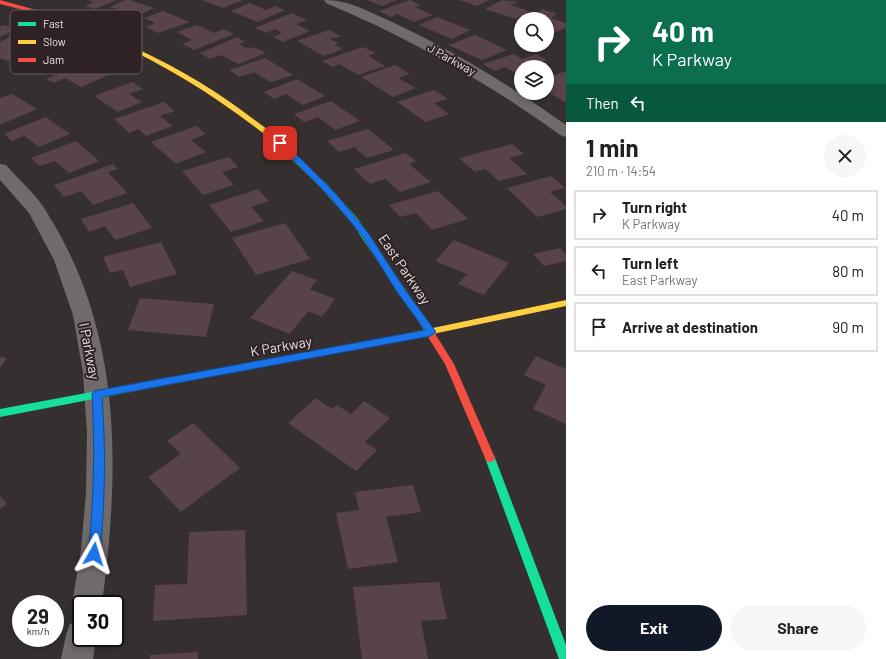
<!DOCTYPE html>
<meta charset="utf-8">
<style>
:root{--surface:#fff;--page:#f6f6f6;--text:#202124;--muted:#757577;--line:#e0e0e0;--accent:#111827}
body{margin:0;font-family:Barlow,sans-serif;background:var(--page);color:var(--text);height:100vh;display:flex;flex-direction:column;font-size:15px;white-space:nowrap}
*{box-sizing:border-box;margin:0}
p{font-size:13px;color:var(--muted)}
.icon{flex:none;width:22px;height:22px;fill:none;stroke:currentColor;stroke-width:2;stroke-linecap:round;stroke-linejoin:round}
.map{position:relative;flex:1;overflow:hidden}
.details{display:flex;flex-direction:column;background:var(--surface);width:320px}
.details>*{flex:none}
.top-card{background:#0b6e4f;color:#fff;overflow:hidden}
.fabs{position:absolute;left:514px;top:12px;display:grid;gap:8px}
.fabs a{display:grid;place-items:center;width:40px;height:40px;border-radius:50%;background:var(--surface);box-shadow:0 2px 6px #0003;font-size:20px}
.speed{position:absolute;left:12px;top:595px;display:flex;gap:8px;font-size:20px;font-weight:700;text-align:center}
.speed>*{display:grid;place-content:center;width:52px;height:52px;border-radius:50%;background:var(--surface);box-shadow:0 2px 6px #0003;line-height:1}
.speed small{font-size:10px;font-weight:400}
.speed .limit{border:2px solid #111;border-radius:6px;background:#fff;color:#111}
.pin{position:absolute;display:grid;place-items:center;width:34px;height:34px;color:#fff;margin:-17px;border-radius:8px;box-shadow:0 2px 6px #0006}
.me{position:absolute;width:44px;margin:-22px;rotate:6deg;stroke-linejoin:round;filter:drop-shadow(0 0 3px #0008)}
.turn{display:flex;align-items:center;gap:14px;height:84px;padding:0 20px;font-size:18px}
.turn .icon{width:52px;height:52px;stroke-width:2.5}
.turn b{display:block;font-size:28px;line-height:34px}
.then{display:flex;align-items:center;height:38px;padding:0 20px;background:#0003;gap:8px;font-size:15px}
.round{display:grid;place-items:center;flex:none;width:42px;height:42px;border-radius:21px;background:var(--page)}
.head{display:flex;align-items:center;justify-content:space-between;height:68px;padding:0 20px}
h1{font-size:24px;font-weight:700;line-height:30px}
.action{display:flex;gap:8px;margin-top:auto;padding:8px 20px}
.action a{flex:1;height:46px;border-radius:24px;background:var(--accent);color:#fff;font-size:16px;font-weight:700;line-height:46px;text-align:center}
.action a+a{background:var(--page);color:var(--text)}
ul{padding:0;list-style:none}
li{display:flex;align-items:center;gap:12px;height:50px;margin:0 8px 6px;padding:0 12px;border:2px solid var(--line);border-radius:0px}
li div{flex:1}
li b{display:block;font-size:15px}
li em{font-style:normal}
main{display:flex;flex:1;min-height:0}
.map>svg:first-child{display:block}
.building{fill:#574349}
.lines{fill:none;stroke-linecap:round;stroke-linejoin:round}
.street{fill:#706a6b;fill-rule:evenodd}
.fast{fill:#16e098;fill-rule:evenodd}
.slow{fill:#ffcf43;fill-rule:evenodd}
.jam{fill:#f24e42;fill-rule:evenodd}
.route{fill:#1a73e8;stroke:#114b97}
.labels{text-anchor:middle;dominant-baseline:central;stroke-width:4;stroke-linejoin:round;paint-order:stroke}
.far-street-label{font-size:12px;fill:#e8dfe1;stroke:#2f2225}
.street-label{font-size:14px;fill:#e8dfe1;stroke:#2f2225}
.key{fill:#2f2225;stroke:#665b5d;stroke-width:1}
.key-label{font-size:11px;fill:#e8dfe1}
</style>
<main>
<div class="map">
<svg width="566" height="659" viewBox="0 0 566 659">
<rect width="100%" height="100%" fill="#362f30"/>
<path class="building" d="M88 0H116L95 9 85 6 93 2Z
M125 0H130L154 8 128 21 117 17 126 12 110 7Z
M202 0H243L223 8Z
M367 0H397L382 6Z
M410 0 420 5 415 7 433 15 414 22 397 14 391 17 379 11Z
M459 0H489L477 6Z
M502 0 518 2 511 5 529 11 516 19 485 9Z
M249 3 266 10 275 6 285 10 258 22 231 11Z
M543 9 557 14 551 18 566 23V27L557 32 547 29V19H527Z
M163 11 190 22 158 33 146 27 155 23 144 18Z
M292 13 307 20 296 24 310 31 283 42 273 37 282 33 275 29 266 33 255 28Z
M437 17 470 30 452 39 419 25Z
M4 25 16 29 0 37V26Z
M197 25 214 33 223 29 234 34 194 50 182 44 192 40 177 32Z
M329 30 341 36 330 39 338 43 335 45 343 49 324 56 297 41Z
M475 35 507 50 482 60 448 45Z
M11 36 28 42 39 37 50 41 8 61 0 58V42Z
M237 37 245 42 239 44 248 49 254 47 266 53 238 64 221 55 210 59 200 53Z
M363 47 376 53 368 56 385 66 358 75 339 64 333 67 322 61Z
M514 54 522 59 536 54 547 60 533 65 537 67H521V76L505 67 495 71 483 64Z
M265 58 293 75 271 82 254 72 239 77 229 70Z
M80 65 91 71 104 65 116 72 81 87 65 78 54 83 46 79Z
M395 65 410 74 398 78 416 88 393 97 361 77Z
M566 71V101L565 102 547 91V78Z
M297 79 325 96 303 105 286 94 274 99 264 92Z
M132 82 143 89 129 94 142 102 118 112 94 96Z
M434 90 448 99 434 103 449 114 426 122 397 102Z
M12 94 37 109 0 125V98Z
M331 101 360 121 335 130 318 117 304 122 294 114Z
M164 102 175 111 160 116 173 126 146 136 138 129 129 133 114 119Z
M46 117 70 134 39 147 24 136 12 141 4 134Z
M196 126 206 134 191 140 206 152 176 164 151 142Z
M368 129 394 150 367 158 354 147 339 152 327 141Z
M76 141 99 161 69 173 55 161 40 166 31 158Z
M512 144 524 154 509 158 527 174 499 181 485 169 475 172 459 158Z
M406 153 416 161 409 164 431 182 400 192 385 179 370 184 354 169Z
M229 157 238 167 222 172 234 185 203 195 182 171Z
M113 164 118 169 108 172 127 193 93 205 81 191 64 197 54 185Z
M551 176 565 188 550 192 566 206V209L537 217 507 188Z
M258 189 269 201 251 207 264 221 231 232 209 205Z
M438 191 468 219 432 230 416 213 400 217 389 205Z
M133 203 152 228 115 240 105 226 89 232 81 219Z
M285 223 310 259 256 275 232 238Z
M454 240 509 263 484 295 458 284 467 274 435 261Z
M161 242 177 274 130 287 123 270 110 273 103 257Z
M560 248 566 254V261L544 266 533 254Z
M292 271 317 280 310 289 335 299 322 317 308 311 290 334 250 318Z
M140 298 214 304 206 337 128 330Z
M536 356 566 369V424L533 409 546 385 524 375Z
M0 357 7 358 0 368Z
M316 398 332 409 337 405 351 414 364 401 390 418 365 442 377 450 356 471 288 423Z
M193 423 240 468 181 512 148 477 181 454 167 441Z
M413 485 421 512 386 517 398 562 348 569 336 513 359 510 355 492Z
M0 496 7 504 0 509Z
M245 530 247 615 153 621 155 585 187 584 189 532Z
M439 582 447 619 421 621 428 659H362L353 587Z
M198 652V659H150V655Z"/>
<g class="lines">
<path class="street" d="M324 0C349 0 367 11 390 21 452 50 510 85 566 125V137L560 135C487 82 409 38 326 3Z
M0 164 6 165C19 180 36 194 46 211 123 332 120 467 102 604H81V616L76 614 72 604 81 550 86 492 87 433 83 373 73 315 54 260 29 213 0 180Z
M81 620V638H96L93 659H61L66 635 70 624Z"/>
<path class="fast" d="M275 138 277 139 326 183 358 219 434 332 436 334 434 336H428L352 223 320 187 273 141 272 140Z
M404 334 409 337 407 339 0 417V409Z
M490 454 494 455 495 458 566 645V659H559L485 458 486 455Z"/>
<path class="slow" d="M112 39H116C163 60 207 84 248 115 258 123 270 130 278 140L277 141H273C223 101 171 68 112 41Z
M566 300V306L404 340 399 337 404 334Z"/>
<path class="jam" d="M0 0 47 13 117 40 112 41 43 15 0 4Z
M431 331 434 332 454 364 495 458 494 461 490 462 486 461 485 458 445 364 426 334Z"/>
</g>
<path class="route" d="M278 141H283L335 193 369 234 403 287 436 332 431 336 102 397C106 449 105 501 100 554L98 557 94 559 90 557 88 554C94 500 95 448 92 394L94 391 425 330 397 292 363 237 329 196 278 144Z"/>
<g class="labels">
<g class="far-street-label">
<text transform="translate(452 59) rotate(29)">J Parkway</text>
</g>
<g class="street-label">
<text transform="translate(405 269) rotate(56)">East Parkway</text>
<text transform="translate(281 346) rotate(-10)">K Parkway</text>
<text transform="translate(90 351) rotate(79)">I Parkway</text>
</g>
</g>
<rect x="10" y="10" width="132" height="64" rx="6" class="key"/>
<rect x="18" y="22" width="18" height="4" fill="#16e098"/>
<rect x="18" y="40" width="18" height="4" fill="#ffcf43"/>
<rect x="18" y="58" width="18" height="4" fill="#f24e42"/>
<g class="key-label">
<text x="43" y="28">Fast</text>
<text x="43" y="46">Slow</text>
<text x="43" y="64">Jam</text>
</g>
</svg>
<div class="fabs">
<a><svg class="icon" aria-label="search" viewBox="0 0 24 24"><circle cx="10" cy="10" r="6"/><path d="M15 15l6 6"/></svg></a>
<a><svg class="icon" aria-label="layers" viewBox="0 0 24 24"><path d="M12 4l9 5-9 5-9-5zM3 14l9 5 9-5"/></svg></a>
</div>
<div class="speed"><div>29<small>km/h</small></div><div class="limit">30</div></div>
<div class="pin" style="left:280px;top:143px;background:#d93025"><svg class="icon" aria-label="arrive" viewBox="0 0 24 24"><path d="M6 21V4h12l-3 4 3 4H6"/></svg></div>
<svg class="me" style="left:94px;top:554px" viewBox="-20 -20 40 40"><path d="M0-17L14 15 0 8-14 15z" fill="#1a73e8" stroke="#fff" stroke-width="4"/></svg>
</div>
<section class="details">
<div class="top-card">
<div class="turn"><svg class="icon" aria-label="right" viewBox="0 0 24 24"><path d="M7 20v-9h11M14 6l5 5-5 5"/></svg><div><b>40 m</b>K Parkway</div></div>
<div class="then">Then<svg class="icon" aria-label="left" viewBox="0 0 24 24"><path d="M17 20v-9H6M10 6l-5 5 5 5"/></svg></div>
</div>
<div class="head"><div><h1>1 min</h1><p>210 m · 14:54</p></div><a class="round"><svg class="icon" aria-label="close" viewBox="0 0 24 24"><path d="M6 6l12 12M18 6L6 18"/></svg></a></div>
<ul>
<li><svg class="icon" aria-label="right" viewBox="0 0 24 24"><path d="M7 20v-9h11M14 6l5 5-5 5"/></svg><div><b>Turn right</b><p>K Parkway</p></div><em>40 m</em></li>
<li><svg class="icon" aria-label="left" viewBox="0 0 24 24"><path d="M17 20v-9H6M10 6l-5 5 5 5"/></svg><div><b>Turn left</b><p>East Parkway</p></div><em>80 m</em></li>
<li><svg class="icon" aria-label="arrive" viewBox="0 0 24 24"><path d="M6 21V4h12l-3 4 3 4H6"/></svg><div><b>Arrive at destination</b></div><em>90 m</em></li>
</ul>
<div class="action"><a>Exit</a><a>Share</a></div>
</section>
</main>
